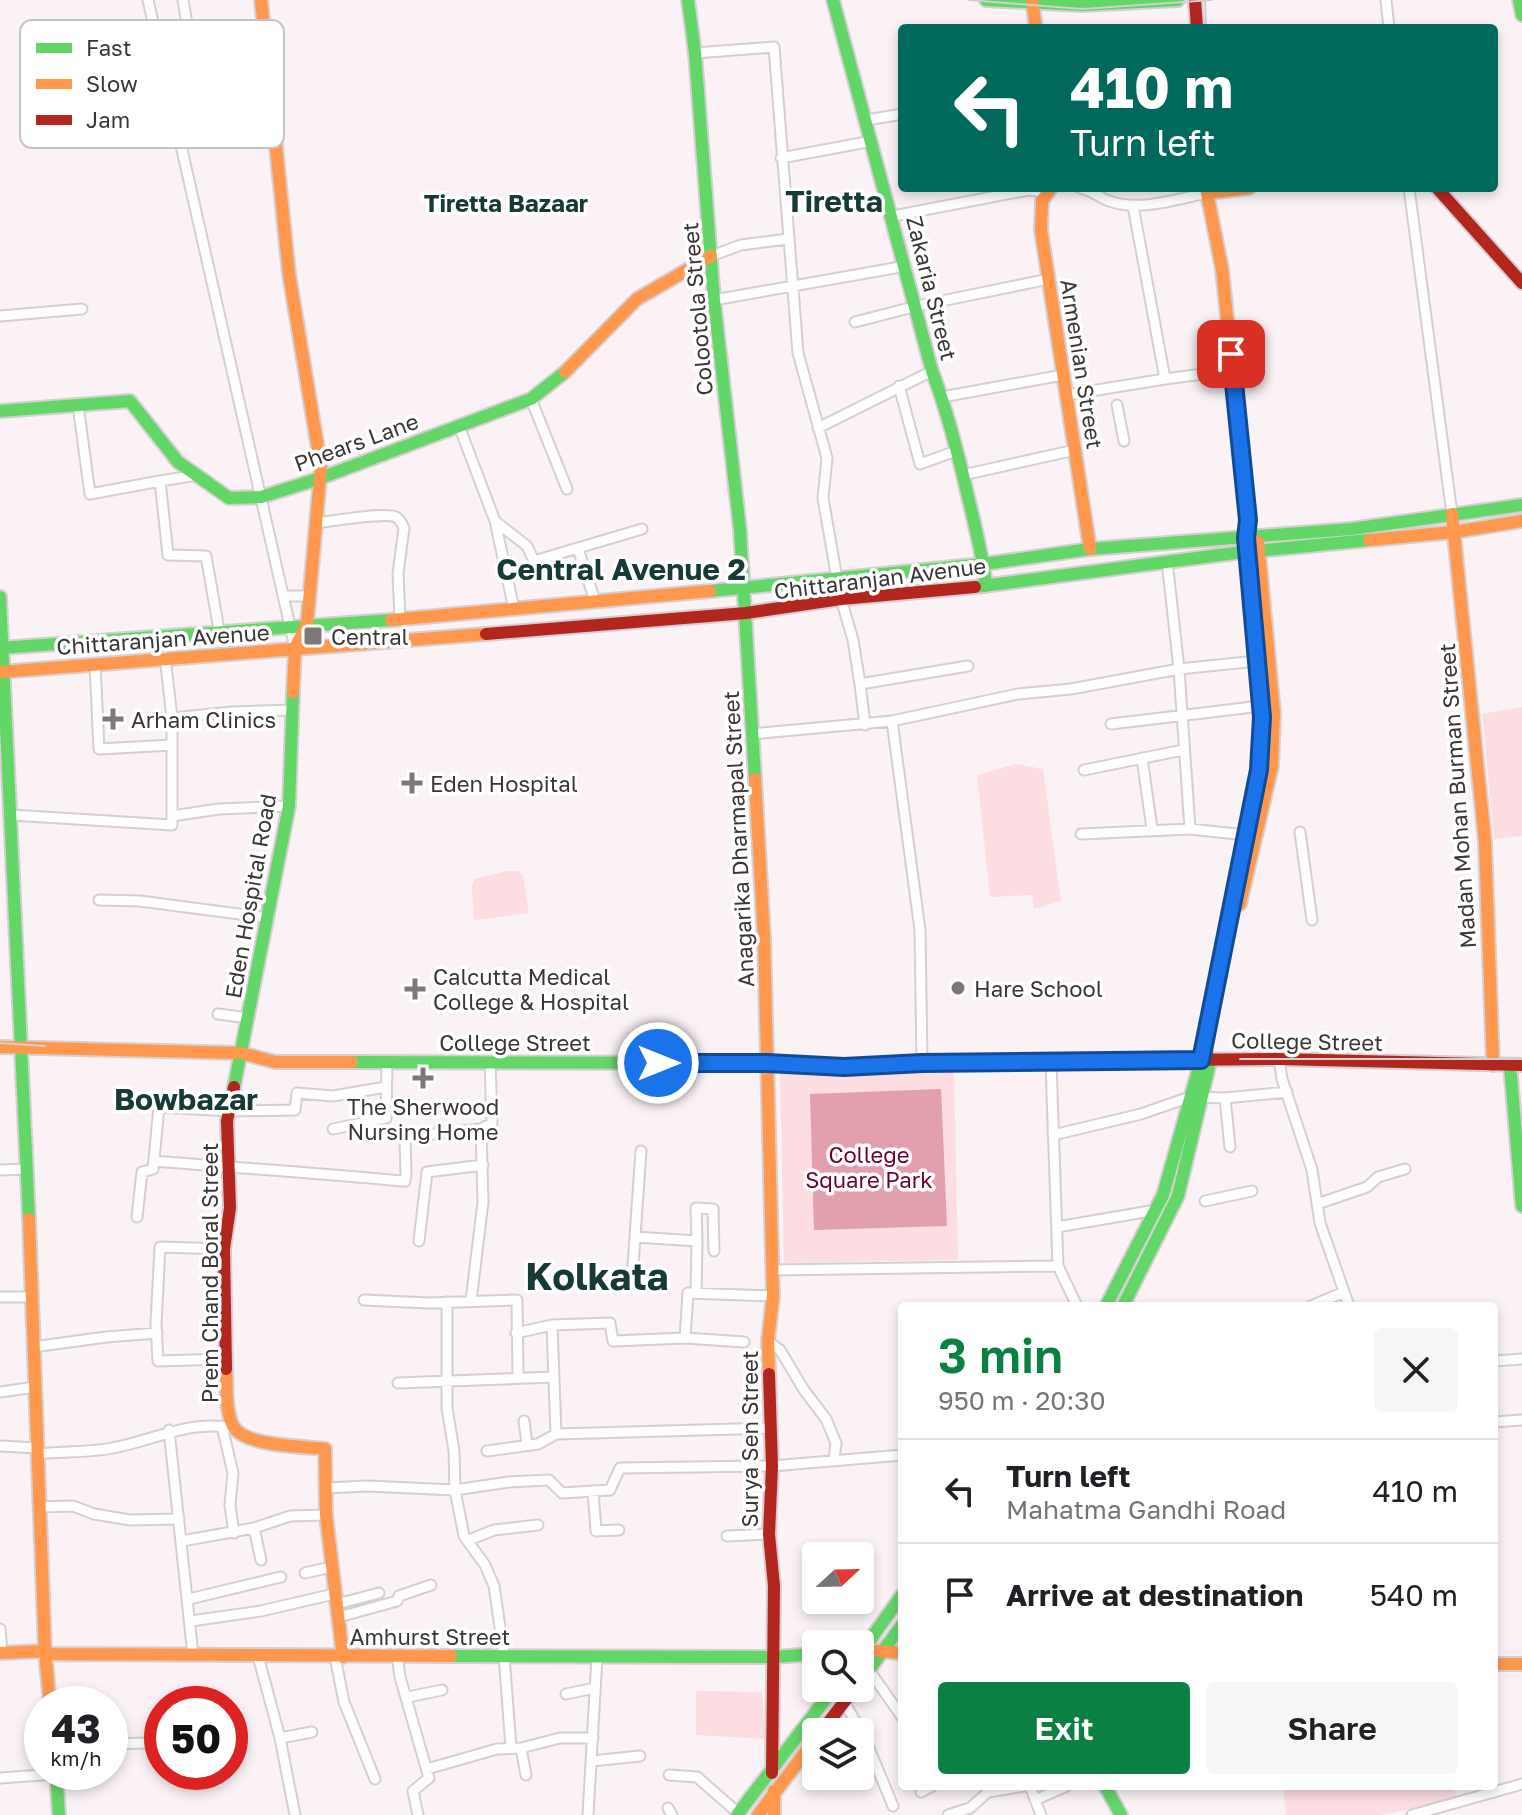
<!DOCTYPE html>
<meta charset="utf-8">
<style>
:root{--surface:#fff;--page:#f6f6f6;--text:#202124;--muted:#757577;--line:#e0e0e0;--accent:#0b8043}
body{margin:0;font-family:"Golos Text",sans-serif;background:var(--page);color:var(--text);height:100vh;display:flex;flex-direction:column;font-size:30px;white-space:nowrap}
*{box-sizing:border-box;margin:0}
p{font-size:26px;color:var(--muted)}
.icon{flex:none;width:44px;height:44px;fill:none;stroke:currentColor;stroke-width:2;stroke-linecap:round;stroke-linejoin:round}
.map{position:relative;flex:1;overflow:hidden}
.drawer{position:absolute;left:898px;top:1302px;width:600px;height:488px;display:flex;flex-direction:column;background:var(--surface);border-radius:8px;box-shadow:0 4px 12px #0003}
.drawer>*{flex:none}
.top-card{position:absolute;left:898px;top:24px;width:600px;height:168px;border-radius:8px;box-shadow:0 4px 12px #0003;background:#00695c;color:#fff;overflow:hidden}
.needle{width:52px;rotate:68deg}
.fabs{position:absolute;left:802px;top:1542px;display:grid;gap:16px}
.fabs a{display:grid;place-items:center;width:72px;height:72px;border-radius:8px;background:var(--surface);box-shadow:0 4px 12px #0003;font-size:40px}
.speed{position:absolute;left:24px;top:1686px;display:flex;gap:16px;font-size:40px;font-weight:700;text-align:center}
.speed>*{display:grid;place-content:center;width:104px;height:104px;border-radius:50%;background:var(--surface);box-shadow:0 4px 12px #0003;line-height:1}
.speed small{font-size:20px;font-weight:400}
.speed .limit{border:12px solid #d22;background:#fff;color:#111}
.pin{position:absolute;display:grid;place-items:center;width:68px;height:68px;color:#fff;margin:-34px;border-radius:16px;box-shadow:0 4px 12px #0006}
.me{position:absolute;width:88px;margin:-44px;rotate:90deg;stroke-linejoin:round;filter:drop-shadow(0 0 6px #0008)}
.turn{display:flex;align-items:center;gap:28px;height:168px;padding:0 40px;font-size:36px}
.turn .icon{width:104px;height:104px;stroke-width:2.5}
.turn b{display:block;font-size:56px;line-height:68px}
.round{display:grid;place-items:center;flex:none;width:84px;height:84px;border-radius:8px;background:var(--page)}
.overview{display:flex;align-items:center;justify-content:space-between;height:136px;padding:0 40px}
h1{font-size:48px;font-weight:600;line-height:60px;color:var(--accent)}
.cta{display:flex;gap:16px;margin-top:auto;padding:16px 40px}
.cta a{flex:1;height:92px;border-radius:8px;background:var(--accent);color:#fff;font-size:32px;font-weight:600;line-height:92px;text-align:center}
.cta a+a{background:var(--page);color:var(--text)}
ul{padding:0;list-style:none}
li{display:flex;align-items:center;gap:24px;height:104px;padding:0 40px;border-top:2px solid var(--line)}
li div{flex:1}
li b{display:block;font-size:30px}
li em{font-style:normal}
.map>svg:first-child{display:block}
.green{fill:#fcdde2}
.water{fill:#e29fad}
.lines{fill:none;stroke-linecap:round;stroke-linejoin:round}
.street-casing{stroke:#d5cfd1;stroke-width:13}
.fast-casing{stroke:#d5cfd1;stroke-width:16}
.slow-casing{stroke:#d5cfd1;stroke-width:16}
.jam-casing{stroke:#d5cfd1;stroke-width:16}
.street{stroke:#fefdfd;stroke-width:9}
.fast{stroke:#63d668;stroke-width:12}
.slow{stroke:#ff974d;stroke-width:12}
.jam{stroke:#b3261e;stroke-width:12}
.tram{stroke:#d1cfcf;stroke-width:2}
.route-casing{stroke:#114b97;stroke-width:20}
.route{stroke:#1a73e8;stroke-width:14}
.poi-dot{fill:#7e7778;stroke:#fff;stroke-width:3}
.labels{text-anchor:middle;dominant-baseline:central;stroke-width:7;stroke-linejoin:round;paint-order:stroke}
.street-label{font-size:22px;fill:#3b3536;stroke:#fff}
.poi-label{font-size:22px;fill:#3b3536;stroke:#fff;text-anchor:start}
.park-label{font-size:22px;fill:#72002d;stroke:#fff}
.neighbourhood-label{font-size:24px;font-weight:bold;fill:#183a37;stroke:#fff}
.district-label{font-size:30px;font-weight:bold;fill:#183a37;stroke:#fff}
.town-label{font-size:38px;font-weight:bold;fill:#183a37;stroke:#fff}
.key{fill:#fff;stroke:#c4c2c3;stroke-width:2}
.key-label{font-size:22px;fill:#3b3536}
</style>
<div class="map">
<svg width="1522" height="1815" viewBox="0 0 1522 1815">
<rect width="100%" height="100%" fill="#faf2f4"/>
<path class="green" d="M1522 707V836L1494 839 1482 714Z
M1016 764 1043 769 1061 901 1034 909 1032 895 990 897 977 775Z
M508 871H518L523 875 529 913 474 920 472 887 474 879Z
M954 1070 958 1260 784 1263 780 1073Z
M696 1691 762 1692 766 1739 696 1735Z
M1283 1786H1452L1458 1800 1380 1815H1286Z"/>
<path class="water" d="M941 1089 947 1226 814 1230 810 1094Z"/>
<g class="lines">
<g class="street-casing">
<path id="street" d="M148 0 295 648
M183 0 199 96
M1386 0 1389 28
M695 53 774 47 798 353 827 458 823 498 837 579
M867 120 902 114
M781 158 872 141
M1080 188C1092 190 1098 197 1109 201 1139 212 1177 199 1207 193
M1409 188 1452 514
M1133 206 1165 379 1233 370
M893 216 1028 190 1045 192
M711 256 741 245 788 239
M714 300 906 266
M0 316 82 309
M855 322 917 306 1049 279
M899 386 920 464 956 451
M1066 395 1165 379
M942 397 1063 375
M531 399 567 489
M78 405 90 494 160 481 168 555 206 556 219 630
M1117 405 1124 441
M459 426 495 521 527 546 534 561 642 529
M818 428 932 371
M963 475 1075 450
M160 481 197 475
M495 521 514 609
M316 523C331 521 385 512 396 517 401 520 402 524 404 528L398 573 400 619
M578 549 595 601
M1167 561 1179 669 1190 829
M283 596H310
M841 599 853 640 860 684
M95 664 99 749 172 745
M172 718 232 712 291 710
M892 721 920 930 922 1063
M1111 724 1261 706
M865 725 860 684 968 666
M752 734 892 721 1018 694 1071 689 1179 669 1257 661
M1142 758 1152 829
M1084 770 1183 750
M11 815 172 825V718L165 657
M172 816 219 809 289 806
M1300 832 1312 920
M1081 834 1190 829 1246 835
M99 900 140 901 269 918
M218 1014 249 1018
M1279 1059 1282 1079 1312 1170 1320 1223 1349 1306
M1051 1063 1058 1266 1077 1306
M333 1129 386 1118 387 1062
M1053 1135 1141 1114 1190 1097 1225 1098
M1230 1147 1225 1098 1287 1092
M154 1161C237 1168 319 1173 401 1181H405L406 1176 405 1137 481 1129
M0 1170 26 1169
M1205 1201 1252 1191
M1317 1204 1367 1187 1378 1177 1405 1169
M137 1217 142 1172 153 1169 159 1107 230 1111 295 1110 297 1093 333 1096 386 1087
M1057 1227 1156 1210
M635 1237 697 1241 696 1293
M419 1241 427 1172 483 1165
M697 1241 696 1208 713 1209 714 1251
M224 1249 160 1247 156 1324 158 1361 225 1359
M772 1270 1058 1266
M632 1279 641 1151
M0 1297H31
M364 1300 428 1303 517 1300 518 1377
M471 1301 483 1202 481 1129 492 1123 490 1062
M447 1302V1408L454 1451 455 1490 464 1536 485 1565 494 1586 504 1655 511 1748
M1311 1306 1344 1292
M552 1325 556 1434
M516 1333 552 1325 610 1323 613 1341 685 1338 744 1342
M685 1338 688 1293 773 1296
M768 1341 780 1350 804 1390 826 1419 836 1443 834 1460
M33 1347 106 1337 157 1333
M1494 1361 1522 1359
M398 1383 553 1377
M0 1392 35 1387
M524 1421 527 1444
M1494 1422 1522 1420
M222 1426 233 1473 230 1505 234 1533
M169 1430 193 1655
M0 1446 37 1448
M487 1451 538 1444 556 1434 771 1428
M37 1454C62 1451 88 1453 112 1448 154 1441 188 1419 233 1428
M327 1488 367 1486 455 1490 509 1482 549 1480 562 1493 610 1490 620 1468 772 1466 902 1455
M593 1491 596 1531 619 1530
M39 1507 73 1506 94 1514 130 1520 179 1519
M254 1528 261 1560
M727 1536 769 1534
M469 1540 494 1530 538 1525
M182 1541 254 1528 290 1516 326 1515
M305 1573 331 1567
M189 1599 281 1577
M337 1604 379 1593
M339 1617 397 1601 399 1596 431 1585
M191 1621 261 1611 334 1594
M0 1629 2 1652
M258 1656 280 1738 295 1815
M397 1656 400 1677 429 1778 413 1791 418 1815
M335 1657 344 1702 375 1779
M869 1670 902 1717
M566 1694 595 1688
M408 1697 442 1690
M844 1702 864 1736 893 1806
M280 1738 312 1732
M110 1744 146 1743
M521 1748 526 1775
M592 1761 640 1756
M427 1769 497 1749 521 1748 560 1738H593
M669 1775 697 1777 738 1813
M0 1778 56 1774
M1030 1786 1041 1815
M921 1792 932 1786
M1035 1800 1067 1786
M668 1808 672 1815
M588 1815 597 1657
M948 1815 970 1808 988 1792 1025 1786
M1412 1815 1522 1784"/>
</g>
<g class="fast-casing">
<path id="fast" d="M688 0 695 53 714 300 740 530 755 779
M833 0 932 371C948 413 959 457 969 501 976 530 983 557 986 586
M986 0 1082 5 1178 0
M1519 0 1522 15
M0 411 130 401 178 462 229 498 261 497 318 479 531 399 565 372
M975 587 1235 553 1369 540
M710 591 984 564 1090 549 1351 529 1522 505
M0 597 29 1219
M0 648 391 620
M352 1062 767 1063 844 1067 922 1063 1176 1060
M1510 1065 1522 1206
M234 1087 289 806 293 692
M1106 1306 1163 1195 1201 1060 1259 763
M1123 1306 1178 1196 1211 1058
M860 1654 902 1595
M451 1656 773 1657 816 1654
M860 1682 902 1625
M56 1772 59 1815
M1105 1786 1121 1815
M737 1815 834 1688"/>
</g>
<g class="slow-casing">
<path id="slow" d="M261 0 289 274 321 467 307 624 295 648 293 692
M1032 0 1036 28
M1051 188 1042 201 1041 230 1090 549
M1206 188 1222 269 1248 520 1246 538 1262 717 1259 763
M1207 193 1249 188
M565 372 637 299 711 256
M1452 514 1485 842 1493 1065
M1369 540 1454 532 1522 521
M391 620 710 591
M0 672 486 634
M755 779 764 938 773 1296 768 1340 769 1374
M1240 904 1272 766 1274 713 1258 542
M0 1047 241 1053 275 1062H352
M29 1219 45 1651 50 1704
M226 1369C227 1387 225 1407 232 1424 241 1447 303 1446 325 1449L326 1515 343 1657
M877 1651 902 1653
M0 1653 45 1651 52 1654 451 1656
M1494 1664H1522
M774 1791V1815
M758 1815 816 1738"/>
</g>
<g class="jam-casing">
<path id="jam" d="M1195 0 1197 28
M1437 188 1522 283
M486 634 746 613 841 599 975 587
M1176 1060 1279 1059 1522 1065
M226 1369 224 1249 230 1208 227 1121 234 1087
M769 1374 772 1466 769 1534 774 1586 772 1773
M821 1732 855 1688"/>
</g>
<use href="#street" class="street"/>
<use href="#fast" class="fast"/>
<use href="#slow" class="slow"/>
<use href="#jam" class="jam"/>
<path class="tram" d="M969 0 1082 9 1212 0
M1205 0 1206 28
M0 1043 45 1046
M1240 1059H1522
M1201 1060H1210"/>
</g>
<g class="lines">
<g class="route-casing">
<path id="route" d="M658 1063H767L844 1067 922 1063 1201 1060 1259 770 1262 717 1246 538 1248 520 1231 354"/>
</g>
<use href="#route" class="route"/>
</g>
<g class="poi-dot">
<rect x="303" y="626" width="20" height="20" rx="4"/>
<path d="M109 707h8v8h8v8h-8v8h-8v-8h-8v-8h8z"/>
<path d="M408 771h8v8h8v8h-8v8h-8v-8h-8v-8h8z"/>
<circle cx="958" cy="988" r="8"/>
<path d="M411 977h8v8h8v8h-8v8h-8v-8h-8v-8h8z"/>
<path d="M419 1066h8v8h8v8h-8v8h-8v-8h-8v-8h8z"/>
</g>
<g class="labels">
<g class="street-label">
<text transform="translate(932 288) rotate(76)">Zakaria Street</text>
<text transform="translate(697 309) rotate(-95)">Colootola Street</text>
<text transform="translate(1082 364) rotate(81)">Armenian Street</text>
<text transform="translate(356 442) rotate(-20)">Phears Lane</text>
<text transform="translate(880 578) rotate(-7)">Chittaranjan Avenue</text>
<text transform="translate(163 639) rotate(-4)">Chittaranjan Avenue</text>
<text transform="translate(1457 796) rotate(-94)">Madan Mohan Burman Street</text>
<text transform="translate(738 839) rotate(-93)">Anagarika Dharmapal Street</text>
<text transform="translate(250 896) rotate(-80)">Eden Hospital Road</text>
<text transform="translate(1307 1041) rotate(1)">College Street</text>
<text x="515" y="1042">College Street</text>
<text transform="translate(209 1273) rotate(-90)">Prem Chand Boral Street</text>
<text transform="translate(749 1439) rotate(-90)">Surya Sen Street</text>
<text x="430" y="1636">Amhurst Street</text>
</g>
<g class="poi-label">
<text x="331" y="636">Central</text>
<text x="131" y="719">Arham Clinics</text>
<text x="430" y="783">Eden Hospital</text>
<text x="433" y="976">Calcutta Medical<tspan x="433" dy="25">College &amp; Hospital</tspan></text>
<text x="974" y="988">Hare School</text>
<text x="423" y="1106" text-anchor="middle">The Sherwood<tspan x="423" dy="25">Nursing Home</tspan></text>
</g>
<g class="park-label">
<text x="869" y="1154">College<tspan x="869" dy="25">Square Park</tspan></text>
</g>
<g class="neighbourhood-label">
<text x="506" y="202">Tiretta Bazaar</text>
</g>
<g class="district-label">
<text x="834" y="201">Tiretta</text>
<text x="621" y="569">Central Avenue 2</text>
<text x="186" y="1099">Bowbazar</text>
</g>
<g class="town-label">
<text x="597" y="1275">Kolkata</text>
</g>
</g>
<rect x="20" y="20" width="264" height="128" rx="12" class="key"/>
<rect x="36" y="43" width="36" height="10" fill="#63d668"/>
<rect x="36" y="79" width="36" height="10" fill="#ff974d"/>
<rect x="36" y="115" width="36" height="10" fill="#b3261e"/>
<g class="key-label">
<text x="86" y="56">Fast</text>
<text x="86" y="92">Slow</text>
<text x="86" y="128">Jam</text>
</g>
</svg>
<div class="fabs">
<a><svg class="needle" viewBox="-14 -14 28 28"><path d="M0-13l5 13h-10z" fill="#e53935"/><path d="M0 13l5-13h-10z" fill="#757577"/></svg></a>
<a><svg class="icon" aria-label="search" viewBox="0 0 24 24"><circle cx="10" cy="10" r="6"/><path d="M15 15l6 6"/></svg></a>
<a><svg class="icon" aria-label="layers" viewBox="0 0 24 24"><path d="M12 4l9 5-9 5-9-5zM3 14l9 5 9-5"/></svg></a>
</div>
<div class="speed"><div>43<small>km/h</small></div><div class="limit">50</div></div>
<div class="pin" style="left:1231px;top:354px;background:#d93025"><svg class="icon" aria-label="arrive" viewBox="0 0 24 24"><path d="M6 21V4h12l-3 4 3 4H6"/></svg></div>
<svg class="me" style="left:658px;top:1063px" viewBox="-20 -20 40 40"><circle r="17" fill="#1a73e8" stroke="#fff" stroke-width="3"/><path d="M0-11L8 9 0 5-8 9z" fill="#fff"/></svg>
<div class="top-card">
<div class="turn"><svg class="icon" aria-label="left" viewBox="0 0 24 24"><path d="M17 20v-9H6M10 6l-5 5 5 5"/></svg><div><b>410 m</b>Turn left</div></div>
</div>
<section class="drawer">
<div class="overview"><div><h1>3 min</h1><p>950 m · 20:30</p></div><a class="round"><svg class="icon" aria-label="close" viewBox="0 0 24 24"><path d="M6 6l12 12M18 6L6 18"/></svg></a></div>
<ul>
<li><svg class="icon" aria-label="left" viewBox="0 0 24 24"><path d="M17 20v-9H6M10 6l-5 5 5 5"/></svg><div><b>Turn left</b><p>Mahatma Gandhi Road</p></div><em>410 m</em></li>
<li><svg class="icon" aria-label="arrive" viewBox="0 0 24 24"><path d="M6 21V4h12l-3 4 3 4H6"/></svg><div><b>Arrive at destination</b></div><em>540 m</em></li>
</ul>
<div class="cta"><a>Exit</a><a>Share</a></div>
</section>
</div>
